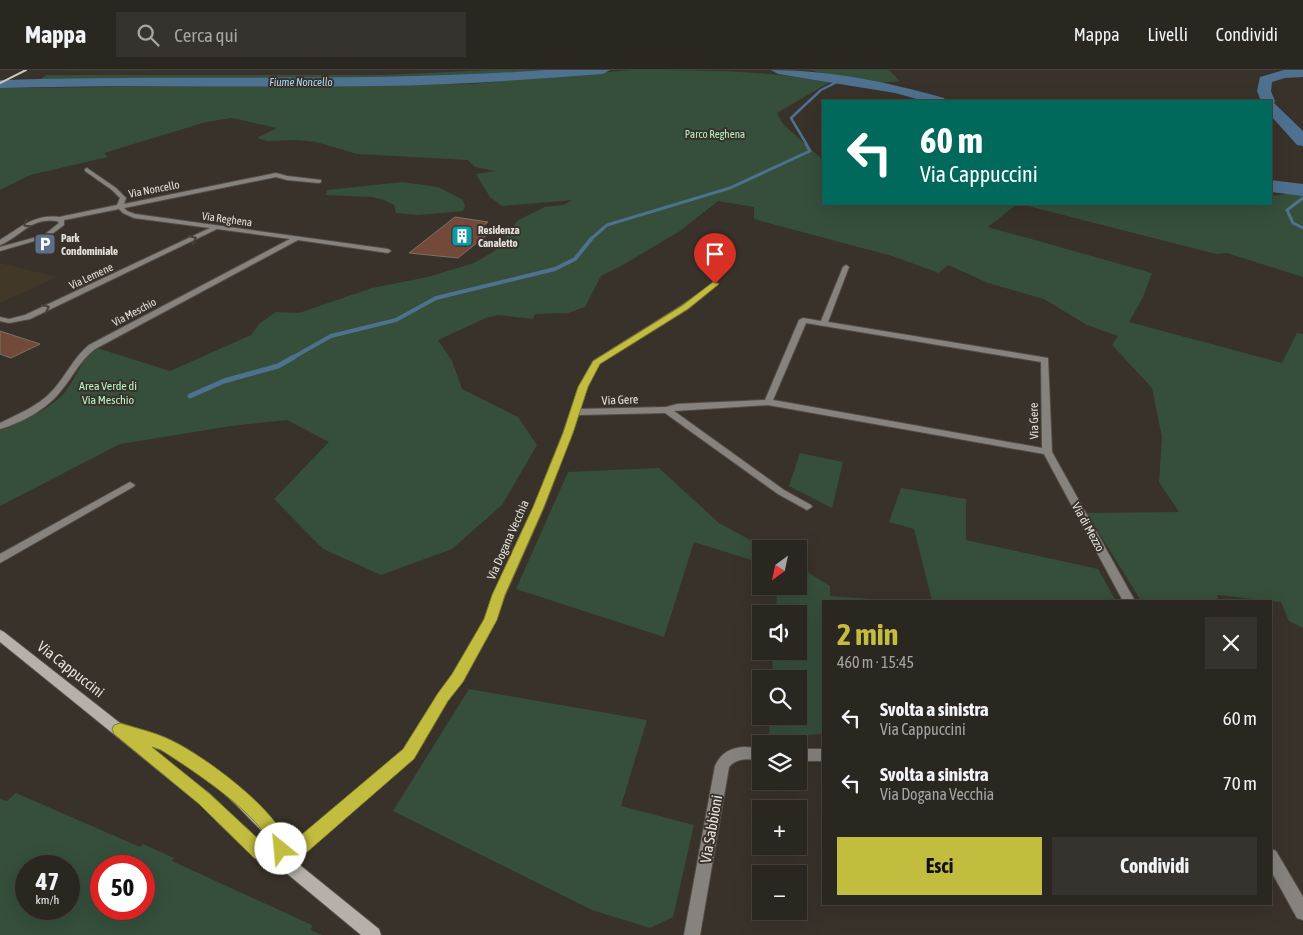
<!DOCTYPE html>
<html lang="it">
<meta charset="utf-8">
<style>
:root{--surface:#2a2620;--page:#36322d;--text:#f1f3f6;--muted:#a5a5a5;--line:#46433e;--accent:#c2bd3f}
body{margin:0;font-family:"Asap Condensed",sans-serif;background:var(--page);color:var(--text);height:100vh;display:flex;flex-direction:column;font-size:19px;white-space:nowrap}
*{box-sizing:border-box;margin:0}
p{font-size:16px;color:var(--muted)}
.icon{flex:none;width:28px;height:28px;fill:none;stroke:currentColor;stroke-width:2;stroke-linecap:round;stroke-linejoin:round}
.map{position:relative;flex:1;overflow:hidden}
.side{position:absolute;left:822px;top:530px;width:450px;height:305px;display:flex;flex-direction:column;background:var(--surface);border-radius:0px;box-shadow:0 5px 20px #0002,0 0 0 1px var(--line)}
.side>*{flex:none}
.banner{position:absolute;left:822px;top:30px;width:450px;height:105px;border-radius:0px;box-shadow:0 5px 20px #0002,0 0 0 1px var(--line);background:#00695c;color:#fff;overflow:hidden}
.needle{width:32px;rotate:213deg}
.tools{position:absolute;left:752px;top:470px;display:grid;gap:10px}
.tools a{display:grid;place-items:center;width:55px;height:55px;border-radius:0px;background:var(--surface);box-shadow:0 5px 20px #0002,0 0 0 1px var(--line);font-size:25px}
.speed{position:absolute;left:15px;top:785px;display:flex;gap:10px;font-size:25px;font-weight:700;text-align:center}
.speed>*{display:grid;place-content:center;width:65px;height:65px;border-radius:50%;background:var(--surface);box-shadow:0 5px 20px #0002,0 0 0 1px var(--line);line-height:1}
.speed small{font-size:12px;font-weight:400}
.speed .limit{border:8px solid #d22;background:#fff;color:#111}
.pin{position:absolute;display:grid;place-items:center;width:42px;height:42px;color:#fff;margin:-51px -21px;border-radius:50% 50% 50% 0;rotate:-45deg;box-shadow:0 0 5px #0007}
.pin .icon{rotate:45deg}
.me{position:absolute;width:55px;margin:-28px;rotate:332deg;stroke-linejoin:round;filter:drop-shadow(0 0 4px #0008)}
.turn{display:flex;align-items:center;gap:18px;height:105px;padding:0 15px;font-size:22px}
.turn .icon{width:65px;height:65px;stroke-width:2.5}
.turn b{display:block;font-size:35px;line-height:42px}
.round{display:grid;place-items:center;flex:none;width:52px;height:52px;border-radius:0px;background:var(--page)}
.headline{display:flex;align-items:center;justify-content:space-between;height:85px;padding:0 15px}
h1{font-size:30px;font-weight:700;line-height:38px;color:var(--accent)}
.action{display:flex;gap:10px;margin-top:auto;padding:10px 15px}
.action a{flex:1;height:58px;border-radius:0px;background:var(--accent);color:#111;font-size:20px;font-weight:700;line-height:58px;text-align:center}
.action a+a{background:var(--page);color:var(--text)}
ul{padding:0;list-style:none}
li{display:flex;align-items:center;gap:15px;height:65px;padding:0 15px}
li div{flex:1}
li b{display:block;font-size:19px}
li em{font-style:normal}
header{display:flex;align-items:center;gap:30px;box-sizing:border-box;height:70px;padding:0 25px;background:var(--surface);border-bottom:1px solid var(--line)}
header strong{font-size:24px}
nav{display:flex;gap:28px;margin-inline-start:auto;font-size:18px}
.search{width:350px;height:45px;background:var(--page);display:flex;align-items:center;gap:12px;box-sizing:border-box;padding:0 18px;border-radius:0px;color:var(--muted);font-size:19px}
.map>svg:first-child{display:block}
.built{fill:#41382a}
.green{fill:#354f3b;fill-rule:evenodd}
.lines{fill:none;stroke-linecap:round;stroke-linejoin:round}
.stream-far3{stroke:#4d718f;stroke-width:2.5}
.stream-far2{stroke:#4d718f;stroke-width:3}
.stream-far1{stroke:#4d718f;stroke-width:4}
.stream{stroke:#4d718f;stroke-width:5}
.river{fill:#4d718f;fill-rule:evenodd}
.building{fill:#734a3a;stroke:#7b706b}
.street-casing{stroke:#544e46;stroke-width:2}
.secondary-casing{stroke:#544e46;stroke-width:2}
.street{fill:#86837f;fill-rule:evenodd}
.secondary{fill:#b5b0aa;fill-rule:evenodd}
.rail{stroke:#cac6c1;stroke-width:2}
.oneway{stroke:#48423b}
.route{fill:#c2bd3f;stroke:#7e7b29;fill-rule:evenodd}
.labels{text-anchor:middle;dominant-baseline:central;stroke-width:4;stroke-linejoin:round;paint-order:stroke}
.far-water-label{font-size:11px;font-style:italic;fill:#a8d7fe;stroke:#38322a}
.far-park-label{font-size:11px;fill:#b7f6c5;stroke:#38322a}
.far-street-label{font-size:11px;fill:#e4e1dc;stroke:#38322a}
.far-poi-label{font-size:11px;font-weight:bold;fill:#e4e1dc;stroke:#38322a;text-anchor:start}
.park-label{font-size:12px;fill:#b7f6c5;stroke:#38322a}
.street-label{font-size:12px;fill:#e4e1dc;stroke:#38322a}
.near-street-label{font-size:15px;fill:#e4e1dc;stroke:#38322a}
</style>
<header>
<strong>Mappa</strong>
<div class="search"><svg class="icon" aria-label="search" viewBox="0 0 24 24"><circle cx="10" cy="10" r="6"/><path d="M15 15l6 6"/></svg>Cerca qui</div>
<nav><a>Mappa</a><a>Livelli</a><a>Condividi</a></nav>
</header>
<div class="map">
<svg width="1303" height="865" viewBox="0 0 1303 865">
<rect width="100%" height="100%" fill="#38322a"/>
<path class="built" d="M67 0H422L64 1Z
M0 193 57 207 0 233Z"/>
<path class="green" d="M493 0H559L406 9H41L46 5H382Z
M631 0C698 0 763 0 830 12L777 43 783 54 824 91V134H1017L988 157 1152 203 1143 227 1129 252 1282 293 1297 263 1303 264V558L1289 551 1281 532 1217 525 1219 531H1141L1087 443 1179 442 1159 412 1162 367 1152 318 1112 275 1118 266 1087 255 1044 229 988 213 948 195 939 203 892 186 754 149V137L718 131 680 161 621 196 601 206 585 237 568 243 535 244 533 249 498 245 486 248 438 270 452 291 462 319 518 347 537 375 502 435 452 479 381 505 323 479 274 429 329 372 287 350 231 356 120 374 0 436V360C23 349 53 340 68 318 78 303 82 289 97 278L170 301 251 265 259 254 276 242 299 243 372 218 428 207 474 193 496 180 518 150 545 137 563 135 573 130 502 136 490 127 476 104 495 101 475 97 468 90 357 84 316 72 296 70 267 71 257 68 277 58 232 48 206 52 104 83 108 87 30 105 0 120V18L471 14Z
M807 0H889L900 11 878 13Z
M402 112 438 117 463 130 465 136 463 141 418 145 396 143 394 135 384 130 372 127 326 125 327 120Z
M1303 122V207L1227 183 1216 184 1020 134H1271V126Z
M800 383 843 392 832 438 789 416Z
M659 398 719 453 767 479H761V493L694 472 664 567 516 519 568 402Z
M901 418 966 429V470L1098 499 1116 531H932L914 459 889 452Z
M799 497 830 516V526L899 531H824V664L769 667 770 646H799V609H772L773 581H799V544H776L777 516H799Z
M469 619 647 650 621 736 694 755 673 847 650 858 592 840 393 741Z
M16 723 140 777 143 774 174 788 172 791 312 855 311 860 322 865H0V729L7 731ZM26 796H69V839H26ZM101 796H144V839H101Z"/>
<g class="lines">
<path class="stream-far3" d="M807 75 791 48 821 20 841 10"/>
<path class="stream-far2" d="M1298 120 1303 124
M1303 128 1287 140 1293 153 1303 158
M591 169 607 155 730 118 810 81 806 74"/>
<path class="stream-far1" d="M292 288 331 266 396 250 436 228 555 199 575 189 592 168"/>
<path class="stream" d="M190 326 224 311 278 296 294 287"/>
<path class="river" d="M546 0H610L603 4C527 10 452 15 376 16 250 18 125 14 0 18V10C182 4 364 13 546 0Z
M771 0C830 0 888 12 944 28L946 31H924L895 23 778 4Z
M1284 0H1303V7L1285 8 1272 12 1271 21 1275 31 1274 33 1303 61V76L1297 75 1271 46V31H1261L1257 21 1260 7Z
M1271 110 1303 114V126L1271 122Z"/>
</g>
<path class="building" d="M455 147 488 152 482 157 494 159 458 188 409 183Z
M0 261 40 274 11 288 0 284Z"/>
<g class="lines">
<g class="street-casing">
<path id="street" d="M87 98 116 118 126 128 124 134 276 103 287 106 321 110V112L319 113 287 110 276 107 124 138 127 141 135 144 388 179 391 181 388 183 298 170 95 279C79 291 73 307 60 322 47 339 21 353 0 359V353C18 344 39 336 53 320 67 305 72 289 89 275L290 169 217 159 30 249 9 253 0 251V247L9 249 25 245 210 158 134 148 123 143 119 139 64 150V155L48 167 0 181V177L44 165 59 153 57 151C30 147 22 166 0 175V170C20 158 34 144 59 147L117 135 120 128 112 120 85 101V99Z
M846 195 849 197 828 252 1048 288 1052 382 1135 531H1123L1044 384 768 335 674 341 784 420 811 435 812 437 807 440 778 424 665 343 578 345 544 437 505 525 496 550 462 612 447 631 414 688 289 796 284 798 279 796 277 791 279 786 404 680 439 623 454 604 484 550 493 525 534 437 563 363 579 317 593 291 682 235 715 212 717 213V215L688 239 599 294 587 317 580 339 666 337 677 334 765 330 799 250 803 248 821 251 843 197ZM806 253 1041 292 1042 378 773 330Z
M130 412 135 415 133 417 0 493V484Z
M744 677 761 678V690C749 689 737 687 729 697L700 865H684L715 696C721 683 730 678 744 677Z
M799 679H824V691H799Z
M1271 779 1276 781 1303 827V850L1297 848 1271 801Z"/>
</g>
<g class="secondary-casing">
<path id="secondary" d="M0 560 4 562 120 653 171 671 206 692 238 716 283 763 290 787 379 859 381 865H361L279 797 255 788 200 734 0 572ZM146 674C198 692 235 733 272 772L274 780 265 777 210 724Z"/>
</g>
<use href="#street" class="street"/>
<use href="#secondary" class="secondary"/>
<path class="rail" d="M0 13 26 0"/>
</g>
<defs><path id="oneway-chevron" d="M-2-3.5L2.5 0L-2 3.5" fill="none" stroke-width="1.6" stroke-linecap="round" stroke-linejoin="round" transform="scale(1.25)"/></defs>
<g class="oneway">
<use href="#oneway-chevron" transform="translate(27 154) rotate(147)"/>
<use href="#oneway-chevron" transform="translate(193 169) rotate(-25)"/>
<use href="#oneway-chevron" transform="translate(46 238) rotate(-25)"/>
</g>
<path class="route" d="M713 212 719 214 688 239 600 294 588 317 573 363 544 437 505 525 497 550 463 612 448 631 414 689 290 797 284 799 254 788 199 734 114 664 112 659 114 655 120 653C136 658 155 662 171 670 203 685 280 741 288 776L403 679 438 623 452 604 484 549 492 525 533 437 563 363 578 317 593 291 683 235ZM152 677 161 680C189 698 265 747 272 779L266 776 210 724Z"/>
<defs>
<g id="building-square" transform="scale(1.125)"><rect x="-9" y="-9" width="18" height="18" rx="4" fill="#0f9aa8" stroke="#38322a"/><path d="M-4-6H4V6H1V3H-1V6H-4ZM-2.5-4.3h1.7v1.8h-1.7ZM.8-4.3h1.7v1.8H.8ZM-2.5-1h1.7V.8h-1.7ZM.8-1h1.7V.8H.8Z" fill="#fff"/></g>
<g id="parking-square" transform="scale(1.125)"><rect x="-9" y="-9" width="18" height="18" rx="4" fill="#5c6f8a" stroke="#38322a"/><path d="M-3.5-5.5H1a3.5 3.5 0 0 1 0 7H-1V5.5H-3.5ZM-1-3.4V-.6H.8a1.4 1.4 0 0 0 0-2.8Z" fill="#fff"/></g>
</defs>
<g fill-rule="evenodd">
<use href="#building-square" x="462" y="166"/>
<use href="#parking-square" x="45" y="174"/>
</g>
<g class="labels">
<g class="far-water-label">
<text x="301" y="12">Fiume Noncello</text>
</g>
<g class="far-park-label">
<text x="715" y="64">Parco Reghena</text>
</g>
<g class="far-street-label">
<text transform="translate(154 119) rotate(-11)">Via Noncello</text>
<text transform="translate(227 149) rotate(8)">Via Reghena</text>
<text transform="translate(91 206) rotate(-25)">Via Lemene</text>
<text transform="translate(134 242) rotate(-28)">Via Meschio</text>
</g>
<g class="far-poi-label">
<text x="478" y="160">Residenza<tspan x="478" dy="13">Canaletto</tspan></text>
<text x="61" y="168">Park<tspan x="61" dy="13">Condominiale</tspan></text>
</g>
<g class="park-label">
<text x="108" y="316">Area Verde di<tspan x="108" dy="14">Via Meschio</tspan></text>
</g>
<g class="street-label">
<text transform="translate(620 330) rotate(-2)">Via Gere</text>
<text transform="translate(1034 351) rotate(-91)">Via Gere</text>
<text transform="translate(1088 457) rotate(61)">Via di Mezzo</text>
<text transform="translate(508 470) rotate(-66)">Via Dogana Vecchia</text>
</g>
<g class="near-street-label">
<text transform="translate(71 599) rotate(38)">Via Cappuccini</text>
<text transform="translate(711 759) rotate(-80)">Via Sabbioni</text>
</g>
</g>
</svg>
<div class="tools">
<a><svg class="needle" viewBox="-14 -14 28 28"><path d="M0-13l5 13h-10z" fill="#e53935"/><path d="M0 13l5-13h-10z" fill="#a5a5a5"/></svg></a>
<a><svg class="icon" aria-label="sound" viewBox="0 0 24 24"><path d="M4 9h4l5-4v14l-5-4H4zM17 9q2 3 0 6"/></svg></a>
<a><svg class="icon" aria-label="search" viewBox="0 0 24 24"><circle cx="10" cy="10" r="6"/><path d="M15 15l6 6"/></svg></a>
<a><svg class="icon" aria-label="layers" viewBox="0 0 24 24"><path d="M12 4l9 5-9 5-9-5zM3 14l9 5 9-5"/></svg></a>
<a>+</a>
<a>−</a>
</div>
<div class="speed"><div>47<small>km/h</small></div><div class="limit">50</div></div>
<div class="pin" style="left:715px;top:214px;background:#d93025"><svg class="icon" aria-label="arrive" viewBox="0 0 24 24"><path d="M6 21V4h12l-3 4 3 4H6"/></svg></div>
<svg class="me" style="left:281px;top:779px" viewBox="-20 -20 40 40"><circle r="19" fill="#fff"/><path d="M0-13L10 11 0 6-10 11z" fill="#c2bd3f"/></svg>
<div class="banner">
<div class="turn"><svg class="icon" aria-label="left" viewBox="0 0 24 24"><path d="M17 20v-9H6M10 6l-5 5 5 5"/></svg><div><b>60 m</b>Via Cappuccini</div></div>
</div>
<section class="side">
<div class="headline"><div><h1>2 min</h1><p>460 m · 15:45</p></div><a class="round"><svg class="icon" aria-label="close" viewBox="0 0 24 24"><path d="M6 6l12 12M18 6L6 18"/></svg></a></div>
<ul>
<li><svg class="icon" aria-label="left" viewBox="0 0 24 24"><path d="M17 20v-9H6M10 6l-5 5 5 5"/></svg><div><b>Svolta a sinistra</b><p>Via Cappuccini</p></div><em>60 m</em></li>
<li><svg class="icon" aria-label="left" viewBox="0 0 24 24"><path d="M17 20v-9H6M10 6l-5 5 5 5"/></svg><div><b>Svolta a sinistra</b><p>Via Dogana Vecchia</p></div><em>70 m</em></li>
</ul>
<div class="action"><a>Esci</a><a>Condividi</a></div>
</section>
</div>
